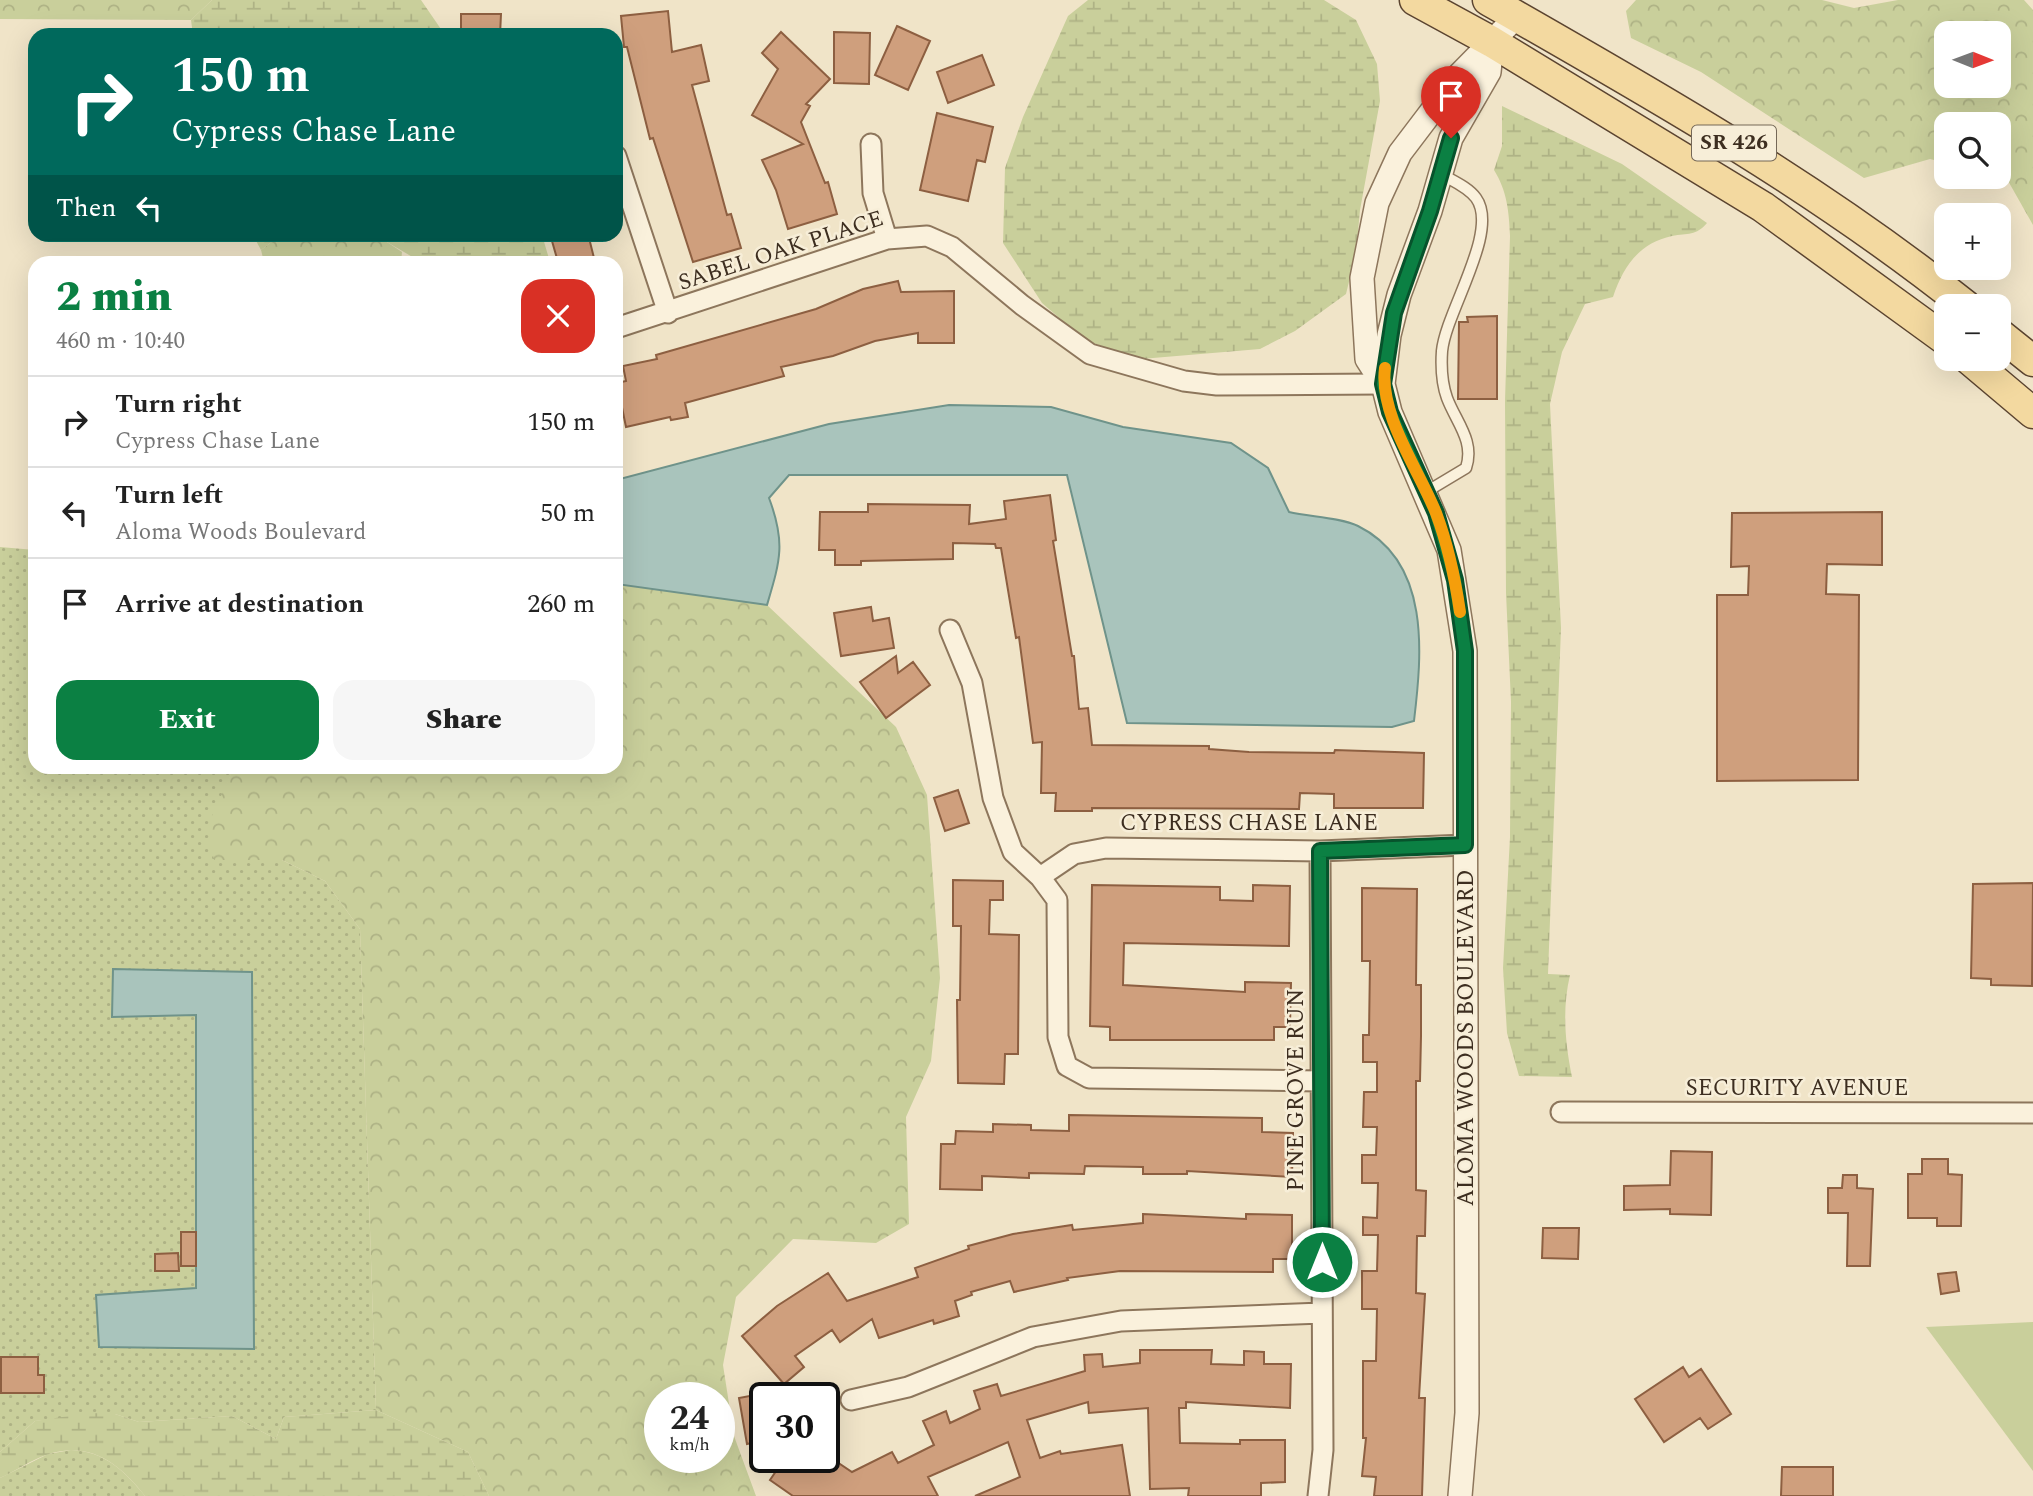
<!DOCTYPE html>
<meta charset="utf-8">
<style>
:root{--surface:#fff;--page:#f6f6f6;--text:#222;--muted:#767676;--line:#e0e0e0;--accent:#0b8043}
body{margin:0;font-family:Spectral,serif;background:var(--page);color:var(--text);height:100vh;display:flex;flex-direction:column;font-size:26px;white-space:nowrap}
*{box-sizing:border-box;margin:0}
p{font-size:23px;color:var(--muted)}
.icon{flex:none;width:38px;height:38px;fill:none;stroke:currentColor;stroke-width:2;stroke-linecap:round;stroke-linejoin:round}
.map{position:relative;flex:1;overflow:hidden}
.side{position:absolute;left:28px;top:256px;width:595px;height:518px;display:flex;flex-direction:column;background:var(--surface);border-radius:21px;box-shadow:0 7px 28px #0002}
.side>*{flex:none}
.guide{position:absolute;left:28px;top:28px;width:595px;height:214px;border-radius:21px;box-shadow:0 7px 28px #0002;background:#00695c;color:#fff;overflow:hidden}
.needle{width:46px;rotate:91deg}
.tools{position:absolute;left:1934px;top:21px;display:grid;gap:14px}
.tools a{display:grid;place-items:center;width:77px;height:77px;border-radius:14px;background:var(--surface);box-shadow:0 7px 28px #0002;font-size:35px}
.speed{position:absolute;left:644px;top:1382px;display:flex;gap:14px;font-size:35px;font-weight:700;text-align:center}
.speed>*{display:grid;place-content:center;width:91px;height:91px;border-radius:50%;background:var(--surface);box-shadow:0 7px 28px #0002;line-height:1}
.speed small{font-size:18px;font-weight:400}
.speed .limit{border:4px solid #111;border-radius:10px;background:#fff;color:#111}
.pin{position:absolute;display:grid;place-items:center;width:60px;height:60px;color:#fff;margin:-72px -30px;border-radius:50% 50% 50% 0;rotate:-45deg;box-shadow:0 0 7px #0007}
.pin .icon{rotate:45deg}
.me{position:absolute;width:77px;margin:-38px;rotate:0deg;stroke-linejoin:round;filter:drop-shadow(0 0 5px #0008)}
.turn{display:flex;align-items:center;gap:24px;height:147px;padding:0 28px;font-size:32px}
.turn .icon{width:91px;height:91px;stroke-width:2.5}
.turn b{display:block;font-size:49px;line-height:60px}
.then{display:flex;align-items:center;height:66px;padding:0 28px;background:#0003;gap:14px;font-size:26px}
.round{display:grid;place-items:center;flex:none;width:74px;height:74px;border-radius:21px;background:var(--page)}
.summary{display:flex;align-items:center;justify-content:space-between;height:119px;padding:0 28px}
h1{font-size:42px;font-weight:800;line-height:52px;color:var(--accent)}
.cta{display:flex;gap:14px;margin-top:auto;padding:14px 28px}
.cta a{flex:1;height:80px;border-radius:21px;background:var(--accent);color:#fff;font-size:28px;font-weight:800;line-height:80px;text-align:center}
.cta a+a{background:var(--page);color:var(--text)}
ul{padding:0;list-style:none}
li{display:flex;align-items:center;gap:21px;height:91px;padding:0 28px;border-top:2px solid var(--line)}
li div{flex:1}
li b{display:block;font-size:26px}
li em{font-style:normal}
.map>svg:first-child{display:block}
.grass{fill:url(#grass-dots);fill-rule:evenodd}
.forest{fill:url(#forest-crowns);fill-rule:evenodd}
.wetland{fill:url(#wetland-marsh)}
.park{fill:#c9cf9b}
.water{fill:#a9c4bc;stroke:#6f938a;stroke-width:2}
.building{fill:#cf9f7d;stroke:#8d5f41;stroke-width:2}
.lines{fill:none;stroke-linecap:round;stroke-linejoin:round}
.service-casing{stroke:#8d765c;stroke-width:13}
.minor-casing{stroke:#8d765c;stroke-width:23}
.tertiary-casing{stroke:#8d765c;stroke-width:26}
.primary-casing{stroke:#5b4430;stroke-width:33}
.service{stroke:#faf1dc;stroke-width:10}
.minor{stroke:#faf1dc;stroke-width:19}
.tertiary{stroke:#faf1dc;stroke-width:23}
.primary{stroke:#f3d9a0;stroke-width:30}
.route-casing{stroke:#07532c;stroke-width:18}
.route{stroke:#0b8043;stroke-width:12}
.slow{stroke:#f59e0b;stroke-width:12}
.labels{text-anchor:middle;dominant-baseline:central;stroke-width:5;stroke-linejoin:round;paint-order:stroke}
.shield{fill:#f7eed8;stroke:#756857;stroke-width:2}
.shield-label{font-size:21px;font-weight:bold;fill:#3d2e20}
.street-label{font-size:23px;fill:#3d2e20;stroke:#f7eed8}
</style>
<div class="map">
<svg width="2033" height="1496" viewBox="0 0 2033 1496">
<defs>
<pattern id="grass-dots" width="8" height="8" patternUnits="userSpaceOnUse" patternTransform="scale(1.75)"><rect width="8" height="8" fill="#c9cf9b"/><path d="M2 2h.1M6 6h.1" fill="none" stroke="#aeb285" stroke-width="1.8" stroke-linecap="round"/></pattern>
<pattern id="forest-crowns" width="20" height="18" patternUnits="userSpaceOnUse" patternTransform="scale(1.75)"><rect width="20" height="18" fill="#c9cf9b"/><path d="M2 6a3 3 0 1 1 6 0M12 15a3 3 0 1 1 6 0" fill="none" stroke="#aeb285"/></pattern>
<pattern id="wetland-marsh" width="20" height="14" patternUnits="userSpaceOnUse" patternTransform="scale(1.75)"><rect width="20" height="14" fill="#c9cf9b"/><path d="M1 5h8M5 5V1M11 12h8M15 12V8" fill="none" stroke="#aeb285"/></pattern>
</defs>
<rect width="100%" height="100%" fill="#f0e4c8"/>
<path class="grass" d="M0 547 35 550V766L234 767 227 784 214 859 282 860 325 881 360 929 376 1410 284 1417 276 1439 232 1416 139 1422 115 1414 35 1421 0 1452ZM113 969 252 972 254 1349 96 1295 196 1289V1014L112 1017Z
M71 1450C104 1451 125 1471 145 1496H0V1478L48 1454Z"/>
<path class="forest" d="M0 0H212L191 20 0 19Z
M1636 0H1822L1854 8 1898 0H2024L2033 10V225L2007 179 1999 176 1998 124H1946V163L1930 159 1864 178 1701 72 1631 38 1626 11ZM1946 33H1998V86H1946Z
M375 234 402 252 401 262H264L261 250 281 235Z
M616 584 767 605 896 727 927 795 940 978 931 1061 906 1117 909 1224 876 1243 793 1239 736 1297 723 1365 734 1436 756 1496H489L468 1452 376 1410 360 929 325 881 282 860H214L207 827 234 767 616 766ZM660 1398H719V1458H660Z"/>
<path class="wetland" d="M212 0H421L445 35H193L191 20Z
M1088 0H1324L1356 20 1377 64 1380 101 1360 210 1356 253 1346 294 1295 331 1260 349 1141 359 1090 342 1072 329 1042 303 1003 243 1005 168 1023 117 1068 16Z
M1502 106 1622 164 1707 223C1696 236 1688 233 1672 236 1639 243 1623 267 1613 297L1585 304 1562 352 1550 404 1561 628 1548 974 1570 975C1562 1009 1565 1042 1572 1077L1519 1076 1507 1033 1503 968 1510 837 1511 702 1506 593 1505 401 1510 236C1509 211 1507 191 1494 170L1502 146Z
M253 235H281L261 250Z
M375 235H542L550 262H421Z
M376 1410 468 1452 489 1496H145C120 1464 91 1441 49 1454 32 1459 16 1471 0 1478V1452L35 1421 90 1413 115 1414 139 1422 232 1416 276 1439 284 1417Z"/>
<path class="park" d="M2033 1322V1471L1926 1327Z"/>
<path class="water" d="M949 405 1051 407 1123 427 1231 443 1268 468 1289 512C1310 517 1339 517 1358 526 1431 562 1422 654 1414 721L1392 727 1127 723 1067 475H789L769 498C786 543 780 561 767 605L616 584V480L829 424Z
M113 969 252 972 254 1349 99 1347 96 1295 196 1288V1015L112 1017Z"/>
<path class="building" d="M668 11 672 52 701 45 709 81 692 85 727 215 731 214 741 248 693 262 653 138 650 139 627 47H624L621 16Z
M461 14H501L500 35H461Z
M897 26 930 41 908 90 875 75Z
M781 32 830 79 806 104 810 106 801 122 825 183 828 182 837 214 788 229 776 190 762 160 803 144 752 115 778 69 762 53Z
M834 32 870 33 869 84 834 83Z
M982 55 994 85 948 103 937 72Z
M937 113 993 127 985 162 977 160 968 201 920 190Z
M550 234H588L595 262H558Z
M898 281 901 292 954 291V343H918V333L875 341 833 356 781 367 784 376 685 403 688 417 671 420 670 417 626 427 617 383 626 381 623 366 657 359 656 355 816 309 863 289Z
M1497 316V399H1458L1459 322H1468L1467 317Z
M1050 495 1056 540 1053 541 1072 656H1074L1079 709 1088 708 1092 745 1209 746V749L1249 752 1334 753 1335 750 1424 753 1423 808H1334V794L1300 793 1299 809 1092 808V811H1055L1056 793H1041L1042 742 1033 743 1019 637 1016 638 1001 548H996L995 544 953 543V559L861 561V565H835V550H819L820 512H868V504L970 505 969 524 1006 519 1004 501Z
M1882 512V565L1827 564 1826 594 1859 595 1858 780 1717 781V595H1748L1749 566 1731 567 1732 513Z
M871 607 873 621 889 618 894 648 841 656 834 613Z
M896 656 898 673 913 662 930 685 886 718 860 682Z
M958 790 969 823 945 831 934 798Z
M953 880 1003 881V900H990L989 934 1019 935 1018 1054H1005L1004 1084 958 1083 957 1000H960L961 926H953Z
M2033 883 2032 986 1991 985V979L1971 978 1973 884Z
M1092 885 1220 887V900L1253 901V885L1290 886 1289 946 1124 943 1123 985 1245 992V982L1291 983 1290 1027H1274V1040H1110V1027L1090 1026Z
M1362 888 1417 889 1416 985H1421V1036L1420 1081H1416V1190L1426 1191 1425 1236H1417L1416 1293 1425 1294 1419 1398H1425L1422 1496H1374L1376 1477 1362 1476 1366 1438H1363V1361H1376L1377 1309H1362V1271H1377L1378 1235H1363V1217L1377 1218 1378 1183H1362V1155H1376L1377 1127H1363L1364 1092H1377V1062H1363V1035H1369L1370 961H1362Z
M1069 1115 1262 1118V1132L1293 1133 1292 1177 1187 1171V1174H1143V1167L1085 1166 1084 1174 1029 1173V1178L982 1176V1190L940 1189 941 1144H955L956 1131 993 1132V1124L1031 1125V1130L1069 1131Z
M1671 1151 1712 1152 1711 1215 1670 1214V1209L1624 1210V1186L1670 1185Z
M1922 1159H1948V1174L1962 1175 1961 1226H1937V1218H1908V1174H1922Z
M1843 1175H1857V1188L1873 1189 1870 1266H1847L1848 1213H1828V1188H1842Z
M1143 1214 1246 1219V1214L1292 1215V1259H1273V1272L1120 1271 1067 1278 1068 1280 1014 1292 1010 1281 971 1292 972 1295 955 1301 959 1316 934 1324 933 1320 879 1338 872 1319 840 1342 832 1330 795 1356 804 1367 784 1384 742 1336 777 1306 828 1273 847 1301 918 1277 915 1268 969 1249 968 1246 1013 1234 1072 1225 1073 1230 1143 1223Z
M1543 1228H1579L1578 1259 1542 1258Z
M181 1232H196V1266H181Z
M178 1253 179 1271H155V1254Z
M1956 1272 1959 1291 1941 1294 1938 1274Z
M1140 1350H1212L1211 1364 1244 1365V1351L1264 1352V1364H1291L1290 1408 1186 1402V1408H1179L1180 1443 1240 1444V1440H1285V1482L1261 1483V1496H1188L1189 1488 1150 1489 1148 1408 1089 1413 1088 1402 1027 1420 1040 1458 1060 1451 1061 1454 1122 1445 1130 1496H975L1020 1477 1008 1442 928 1477 938 1496H793L770 1480 785 1458H831L852 1472 892 1452 898 1463 934 1445 923 1421 946 1411 950 1423 980 1409 974 1391 997 1384 1001 1396 1085 1371 1084 1355 1102 1354 1103 1367 1140 1363Z
M1 1357H38V1375H44V1393H1Z
M1683 1367 1689 1377 1701 1369 1731 1414 1708 1429 1700 1418 1664 1442 1635 1399Z
M765 1393V1440L747 1444 739 1398Z
M1782 1467H1833V1496H1781Z"/>
<g class="lines">
<g class="service-casing">
<path id="service" d="M1426 492 1466 468C1475 441 1456 422 1447 398 1442 384 1441 366 1442 351 1446 311 1500 231 1476 198 1468 187 1453 181 1441 174"/>
</g>
<g class="minor-casing">
<path id="minor" d="M871 144 873 193 887 239
M616 156 668 313
M616 328 887 239 927 236 952 247 1022 305 1090 354 1184 381 1217 385 1383 384
M950 630 972 683 993 798 1013 852 1040 877 1057 900 1058 1037 1067 1066 1089 1078 1321 1081
M1040 877 1074 854 1106 848 1320 851 1465 845
M1561 1112 2033 1113
M851 1400 908 1387 1033 1337 1121 1321 1322 1313
M1318 1496 1323 1450 1320 851"/>
</g>
<g class="tertiary-casing">
<path id="tertiary" d="M1383 384 1389 335 1399 295 1430 211 1451 138 1489 72 1492 42
M1460 1496 1467 1413 1465 651 1449 550 1390 412 1383 384 1367 359 1362 278 1377 203 1400 153 1460 74 1517 16"/>
</g>
<g class="primary-casing">
<path id="primary" d="M1415 0 1492 42 1763 207 1946 340
M1488 0C1653 94 1817 187 1966 306
M1998 333 2033 361
M1969 359 2033 413"/>
</g>
<use href="#service" class="service"/>
<use href="#minor" class="minor"/>
<use href="#tertiary" class="tertiary"/>
<use href="#primary" class="primary"/>
</g>
<g class="lines">
<g class="route-casing">
<path id="route" d="M1322 1262 1320 851 1465 845V651L1455 580 1436 513 1390 412 1383 384 1394 313 1430 211 1451 138"/>
</g>
<use href="#route" class="route"/>
<path class="slow" d="M1385 368C1379 415 1419 470 1436 513 1448 545 1455 578 1460 612"/>
</g>
<g class="labels">
<rect class="shield" x="1692" y="125.5" width="84" height="35" rx="5"/>
<g class="shield-label">
<text x="1734" y="143">SR 426</text>
</g>
<g class="street-label">
<text transform="translate(781 251) rotate(-18)">SABEL OAK PLACE</text>
<text x="1249" y="823">CYPRESS CHASE LANE</text>
<text transform="translate(1466 1038) rotate(-90)">ALOMA WOODS BOULEVARD</text>
<text x="1797" y="1088">SECURITY AVENUE</text>
<text transform="translate(1296 1090) rotate(-90)">PINE GROVE RUN</text>
</g>
</g>
</svg>
<div class="tools">
<a><svg class="needle" viewBox="-14 -14 28 28"><path d="M0-13l5 13h-10z" fill="#e53935"/><path d="M0 13l5-13h-10z" fill="#767676"/></svg></a>
<a><svg class="icon" aria-label="search" viewBox="0 0 24 24"><circle cx="10" cy="10" r="6"/><path d="M15 15l6 6"/></svg></a>
<a>+</a>
<a>−</a>
</div>
<div class="speed"><div>24<small>km/h</small></div><div class="limit">30</div></div>
<div class="pin" style="left:1451px;top:138px;background:#d93025"><svg class="icon" aria-label="arrive" viewBox="0 0 24 24"><path d="M6 21V4h12l-3 4 3 4H6"/></svg></div>
<svg class="me" style="left:1322px;top:1262px" viewBox="-20 -20 40 40"><circle r="17" fill="#0b8043" stroke="#fff" stroke-width="3"/><path d="M0-11L8 9 0 5-8 9z" fill="#fff"/></svg>
<div class="guide">
<div class="turn"><svg class="icon" aria-label="right" viewBox="0 0 24 24"><path d="M7 20v-9h11M14 6l5 5-5 5"/></svg><div><b>150 m</b>Cypress Chase Lane</div></div>
<div class="then">Then<svg class="icon" aria-label="left" viewBox="0 0 24 24"><path d="M17 20v-9H6M10 6l-5 5 5 5"/></svg></div>
</div>
<section class="side">
<div class="summary"><div><h1>2 min</h1><p>460 m · 10:40</p></div><a class="round" style="background:#d93025;color:#fff"><svg class="icon" aria-label="close" viewBox="0 0 24 24"><path d="M6 6l12 12M18 6L6 18"/></svg></a></div>
<ul>
<li><svg class="icon" aria-label="right" viewBox="0 0 24 24"><path d="M7 20v-9h11M14 6l5 5-5 5"/></svg><div><b>Turn right</b><p>Cypress Chase Lane</p></div><em>150 m</em></li>
<li><svg class="icon" aria-label="left" viewBox="0 0 24 24"><path d="M17 20v-9H6M10 6l-5 5 5 5"/></svg><div><b>Turn left</b><p>Aloma Woods Boulevard</p></div><em>50 m</em></li>
<li><svg class="icon" aria-label="arrive" viewBox="0 0 24 24"><path d="M6 21V4h12l-3 4 3 4H6"/></svg><div><b>Arrive at destination</b></div><em>260 m</em></li>
</ul>
<div class="cta"><a>Exit</a><a>Share</a></div>
</section>
</div>
